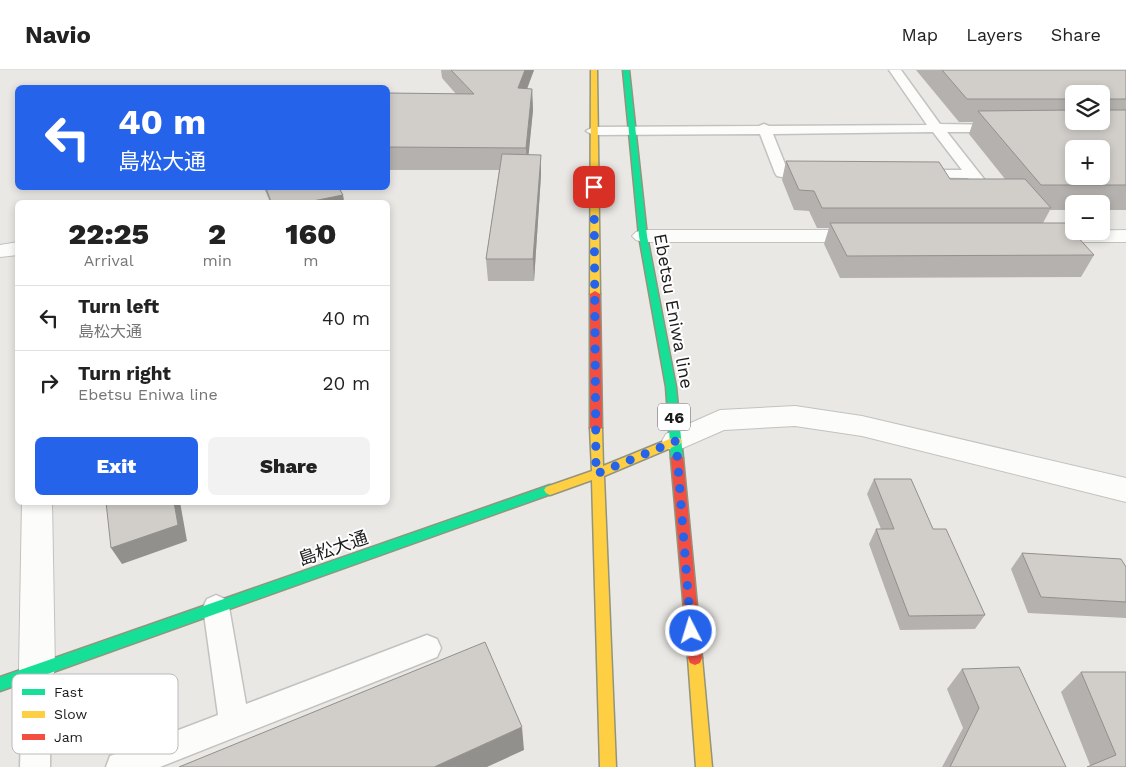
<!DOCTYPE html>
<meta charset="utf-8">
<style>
:root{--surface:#fff;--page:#f2f2f2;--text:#222;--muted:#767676;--line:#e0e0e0;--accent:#2563eb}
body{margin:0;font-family:"Work Sans","Noto Sans JP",sans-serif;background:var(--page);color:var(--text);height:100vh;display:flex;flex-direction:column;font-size:19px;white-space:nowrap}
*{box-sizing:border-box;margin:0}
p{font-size:16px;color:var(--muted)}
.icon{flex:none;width:28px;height:28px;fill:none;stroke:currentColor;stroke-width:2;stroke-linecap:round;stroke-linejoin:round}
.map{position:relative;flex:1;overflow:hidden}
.sheet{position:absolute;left:15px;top:130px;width:375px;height:305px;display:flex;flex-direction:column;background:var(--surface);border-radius:8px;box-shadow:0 2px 8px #0003}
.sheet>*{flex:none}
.banner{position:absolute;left:15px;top:15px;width:375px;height:105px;border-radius:8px;box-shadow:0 2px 8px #0003;background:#2563eb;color:#fff;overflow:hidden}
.controls{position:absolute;left:1065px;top:15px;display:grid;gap:10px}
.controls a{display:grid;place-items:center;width:45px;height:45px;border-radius:8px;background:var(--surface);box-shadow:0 2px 8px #0003;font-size:25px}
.pin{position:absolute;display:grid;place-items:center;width:42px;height:42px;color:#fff;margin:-21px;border-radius:10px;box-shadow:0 2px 8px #0006}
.me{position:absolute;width:55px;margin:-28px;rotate:355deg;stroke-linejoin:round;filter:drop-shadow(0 0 4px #0008)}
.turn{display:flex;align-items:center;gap:18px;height:105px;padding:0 20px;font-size:22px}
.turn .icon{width:65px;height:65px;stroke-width:2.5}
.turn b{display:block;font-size:35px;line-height:42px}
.eta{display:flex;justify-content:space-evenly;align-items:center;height:85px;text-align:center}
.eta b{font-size:30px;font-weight:800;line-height:35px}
.button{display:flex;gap:10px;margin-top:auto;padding:10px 20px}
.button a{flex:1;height:58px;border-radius:8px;background:var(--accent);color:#fff;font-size:20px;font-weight:800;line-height:58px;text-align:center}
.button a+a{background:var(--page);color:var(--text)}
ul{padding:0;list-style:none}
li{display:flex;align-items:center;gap:15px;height:65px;padding:0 20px;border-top:1px solid var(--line)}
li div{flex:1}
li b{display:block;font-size:19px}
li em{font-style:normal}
header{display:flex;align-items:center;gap:30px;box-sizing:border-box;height:70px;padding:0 25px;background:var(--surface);border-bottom:1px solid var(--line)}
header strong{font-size:24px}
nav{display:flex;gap:28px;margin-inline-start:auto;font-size:18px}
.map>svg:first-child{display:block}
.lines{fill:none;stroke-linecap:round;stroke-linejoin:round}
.lane-casing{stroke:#c2c2c0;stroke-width:3}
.street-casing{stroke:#c2c2c0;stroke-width:2}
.fast-casing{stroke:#93947c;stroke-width:3}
.slow-casing{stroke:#93947c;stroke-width:3}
.jam-casing{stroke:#93947c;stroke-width:3}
.lane{fill:#fcfcfb;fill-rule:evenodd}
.street{fill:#fcfcfb;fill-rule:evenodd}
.fast{fill:#16e098;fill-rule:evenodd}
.slow{fill:#ffcf43;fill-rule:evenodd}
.jam{fill:#f24e42;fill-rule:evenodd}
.wall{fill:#b4b1ae;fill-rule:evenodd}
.shaded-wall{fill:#92908d}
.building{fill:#d1ceca;stroke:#92908d;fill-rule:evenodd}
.route{stroke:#2563eb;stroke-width:9;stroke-dasharray:0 16.2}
.labels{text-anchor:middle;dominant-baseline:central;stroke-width:4;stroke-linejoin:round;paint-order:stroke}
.shield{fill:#fff;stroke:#5f5f5f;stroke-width:1}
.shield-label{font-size:16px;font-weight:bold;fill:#1b1b1b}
.street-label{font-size:18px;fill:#1b1b1b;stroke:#fff}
.key{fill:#fff;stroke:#bbb;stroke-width:1}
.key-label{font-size:14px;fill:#1b1b1b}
</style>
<header>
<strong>Navio</strong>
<nav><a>Map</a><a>Layers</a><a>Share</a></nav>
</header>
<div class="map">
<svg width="1126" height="697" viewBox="0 0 1126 697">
<rect width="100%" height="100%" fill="#eae8e4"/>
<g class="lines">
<g class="lane-casing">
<path id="lane" d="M889 0H901L940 54 1003 55 1005 58 1003 61 998 62H947L984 109 986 112 984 115H974L968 108 913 107 911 104 913 101 918 100H962L933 62 773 64 787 99 817 100 819 103 817 106C805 109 789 109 777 106L775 103 760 64 593 65 586 61 593 57 759 56 764 54 769 56 927 55Z
M216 525 225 529 229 537 246 634 427 565 437 569 441 578 437 587 160 697H106L110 686 218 645 203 537 207 529Z
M37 587 47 591 51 600 50 697H20L23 600 27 591Z"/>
</g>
<g class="street-casing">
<path id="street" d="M643 160H865L872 162 876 166 872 170 865 172H643L636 170 632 166 636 162Z
M1040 160H1074V161L1126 160V172H1040L1033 170 1029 166 1033 162Z
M18 172V185L0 187V175Z
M795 336 862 346 1126 408V432L862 366 795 356 724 360 676 381 666 378 662 371 666 364 720 340Z
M22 432H52L55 600 50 612 37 617 24 612 19 600Z"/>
</g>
<g class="fast-casing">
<path id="fast" d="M623 0H629L647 166 676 317 683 388 681 391H673L671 388 666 317 639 166Z
M550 415 554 417 556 420 554 423 0 621V607Z"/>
</g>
<g class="slow-casing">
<path id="slow" d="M591 0H597L600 224 595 227 590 224Z
M596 354 602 358 603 396 672 368H680L682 371 680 374 604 406 616 697H600L592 410 550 425 546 423 544 420 546 417 592 401 590 358Z
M695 581 700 583 702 588 712 697H696L688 588 690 583Z"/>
</g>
<g class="jam-casing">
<path id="jam" d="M595 221 600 224 602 358 596 362 590 358V224Z
M677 384 681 385 683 388 702 588 700 593 695 595 690 593 688 588 671 388 673 385Z"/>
</g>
<use href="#lane" class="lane"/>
<use href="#street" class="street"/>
<use href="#fast" class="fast"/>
<use href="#slow" class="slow"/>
<use href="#jam" class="jam"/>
</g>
<path class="wall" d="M441 0H534L527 19H532L533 40 528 85 541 105 534 211H488L486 189 499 100H388V23L456 24 442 8Z
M916 0H1126V140H1101V134H1074V140H1050L1043 153 1094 185 1081 207 840 208 824 174 829 158H817L809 141 794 140 782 110 786 91 950 109H1005L969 64 973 52H959ZM1074 24H1101V51H1074Z
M264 118H339L343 125 344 132H270Z
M874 409 933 459 985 545 975 559 900 560 869 474 876 459H881L867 424Z
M1022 483 1126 497V548L1028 543 1011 499Z
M962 599 1066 697H942L963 658 947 619Z
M1081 602 1126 697 1090 695 1061 622Z"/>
<path class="shaded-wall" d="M525 0H534L519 40 518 18Z
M532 19 533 40 527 101 526 78Z
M541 85V105L534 211 533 189Z
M343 125 344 132H308Z
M174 432H180L187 471 122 494 111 478Z
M522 657 524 680 487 697H434Z"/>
<path class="building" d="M451 0H525L518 18 532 19 526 78 388 77V23L474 24Z
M942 0H1126V29H1101V24H1074V29H967Z
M1074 40V51H1101V40H1126V115H1041L978 41ZM1074 79H1101V106H1074Z
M502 84 541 85 533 189H486Z
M786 91 939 92 950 109H1025L1051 138H822L814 121 799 120Z
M266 118H339L343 125 308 132H271Z
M830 153H1065L1094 185 847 186Z
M874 409H911L933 459H946L985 545 909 546 876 459H894Z
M106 432H174L178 455 111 478Z
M1022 483 1121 489 1126 497V532L1041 527Z
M485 572 522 657 434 697H179Z
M1019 597 1066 697H950L979 638 962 599Z
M1081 602H1126V697H1087L1116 685Z"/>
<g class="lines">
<path class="route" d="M594 117 596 404 676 371 691 561"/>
</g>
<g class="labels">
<rect class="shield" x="658" y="333.5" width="32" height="27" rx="4"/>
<g class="shield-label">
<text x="674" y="347">46</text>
</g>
<g class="street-label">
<text transform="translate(674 241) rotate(80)">Ebetsu Eniwa line</text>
<text transform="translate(333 478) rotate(-19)">島松大通</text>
</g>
</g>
<rect x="12" y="604" width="166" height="80" rx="8" class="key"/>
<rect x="22" y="619" width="23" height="6" fill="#16e098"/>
<rect x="22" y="641" width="23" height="7" fill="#ffcf43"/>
<rect x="22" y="664" width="23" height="6" fill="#f24e42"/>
<g class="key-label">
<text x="54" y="627">Fast</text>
<text x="54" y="649">Slow</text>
<text x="54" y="672">Jam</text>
</g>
</svg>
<div class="controls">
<a><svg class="icon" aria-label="layers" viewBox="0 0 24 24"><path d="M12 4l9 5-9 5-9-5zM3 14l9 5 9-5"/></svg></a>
<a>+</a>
<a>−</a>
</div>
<div class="pin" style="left:594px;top:117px;background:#d93025"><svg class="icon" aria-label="arrive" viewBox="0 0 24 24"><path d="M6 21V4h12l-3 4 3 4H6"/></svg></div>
<svg class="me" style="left:691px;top:561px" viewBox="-20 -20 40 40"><circle r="17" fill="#2563eb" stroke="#fff" stroke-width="3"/><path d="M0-11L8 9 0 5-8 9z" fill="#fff"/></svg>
<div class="banner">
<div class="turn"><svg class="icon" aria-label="left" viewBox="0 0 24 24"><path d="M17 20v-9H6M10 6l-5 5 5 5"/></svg><div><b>40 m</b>島松大通</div></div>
</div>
<section class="sheet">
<div class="eta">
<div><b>22:25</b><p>Arrival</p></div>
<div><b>2</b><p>min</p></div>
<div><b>160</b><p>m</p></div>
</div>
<ul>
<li><svg class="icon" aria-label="left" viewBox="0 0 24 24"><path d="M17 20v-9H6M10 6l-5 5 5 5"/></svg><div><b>Turn left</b><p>島松大通</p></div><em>40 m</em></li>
<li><svg class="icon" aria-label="right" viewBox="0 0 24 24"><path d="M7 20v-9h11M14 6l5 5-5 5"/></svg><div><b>Turn right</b><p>Ebetsu Eniwa line</p></div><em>20 m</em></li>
</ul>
<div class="button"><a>Exit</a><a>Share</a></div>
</section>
</div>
